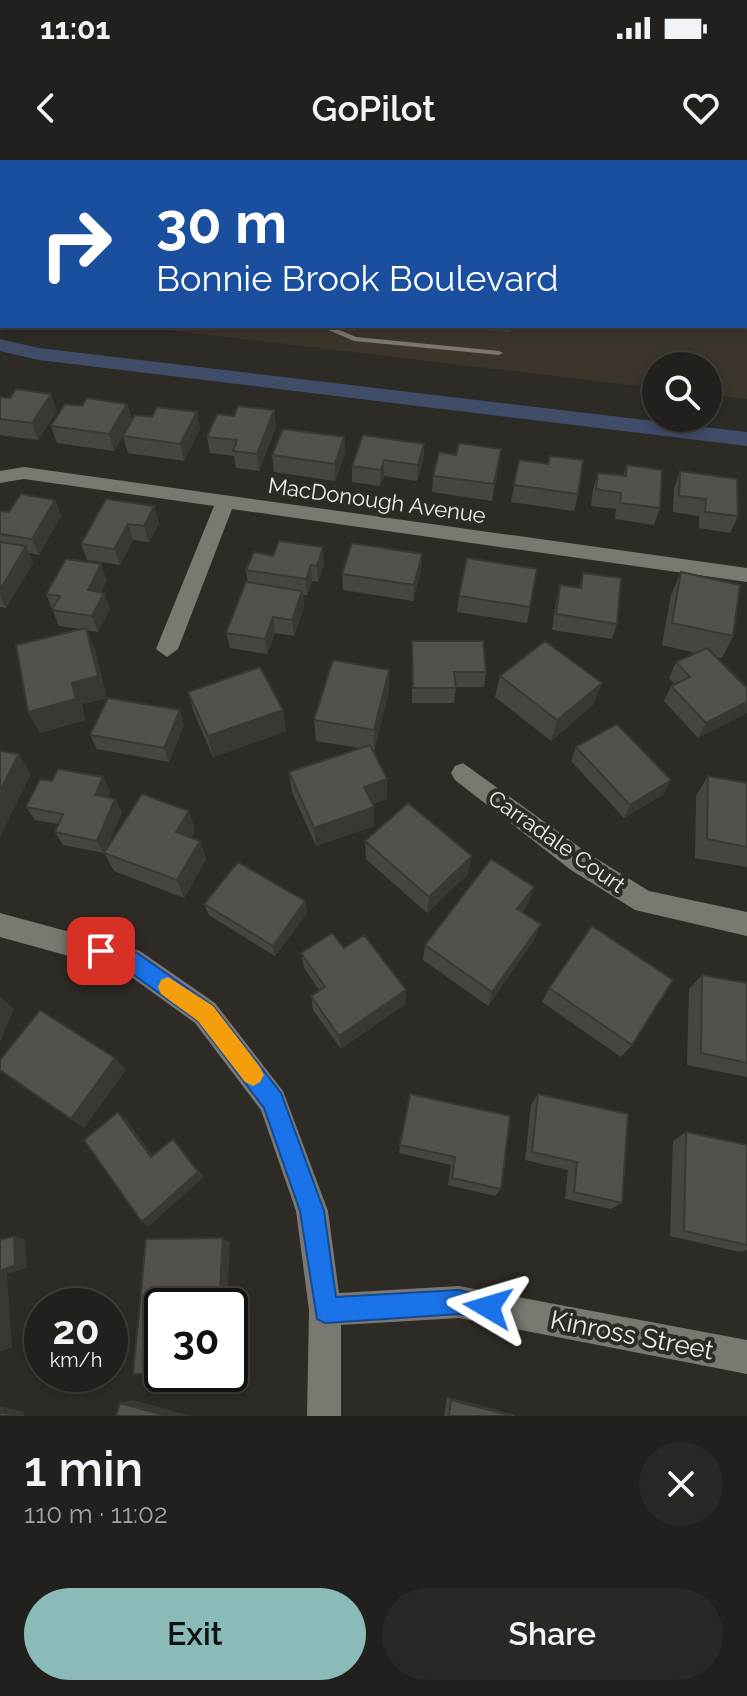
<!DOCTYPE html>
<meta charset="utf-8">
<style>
:root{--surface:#22201c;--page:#2a2825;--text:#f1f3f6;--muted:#a2a3a3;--line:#3f3e3b;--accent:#8bbbb9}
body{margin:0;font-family:Raleway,sans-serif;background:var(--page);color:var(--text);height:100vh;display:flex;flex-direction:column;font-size:30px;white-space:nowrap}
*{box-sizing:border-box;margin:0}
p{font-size:26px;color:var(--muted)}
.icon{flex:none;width:44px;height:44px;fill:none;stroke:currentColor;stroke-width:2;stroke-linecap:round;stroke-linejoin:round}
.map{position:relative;height:1256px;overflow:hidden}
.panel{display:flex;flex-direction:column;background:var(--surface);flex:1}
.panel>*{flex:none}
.top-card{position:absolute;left:0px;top:0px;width:748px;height:168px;box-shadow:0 4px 12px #0003,0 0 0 2px var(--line);background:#1a4fa0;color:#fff;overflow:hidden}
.controls{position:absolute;left:642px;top:192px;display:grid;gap:16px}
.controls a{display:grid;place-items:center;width:80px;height:80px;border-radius:50%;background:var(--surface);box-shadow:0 4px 12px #0003,0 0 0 2px var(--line);font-size:40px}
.speed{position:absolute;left:24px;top:1128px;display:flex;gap:16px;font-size:40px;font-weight:700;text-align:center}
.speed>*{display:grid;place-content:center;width:104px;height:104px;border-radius:50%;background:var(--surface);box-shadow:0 4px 12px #0003,0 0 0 2px var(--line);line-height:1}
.speed small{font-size:20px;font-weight:400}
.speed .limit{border:4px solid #111;border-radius:12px;background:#fff;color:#111}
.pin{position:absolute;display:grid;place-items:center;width:68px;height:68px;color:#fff;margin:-34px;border-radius:16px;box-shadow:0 4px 12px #0006}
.me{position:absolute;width:88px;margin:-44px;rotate:277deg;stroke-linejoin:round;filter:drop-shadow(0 0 6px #0008)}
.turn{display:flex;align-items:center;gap:28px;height:168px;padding:0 24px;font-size:36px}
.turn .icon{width:104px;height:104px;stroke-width:2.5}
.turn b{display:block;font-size:56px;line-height:68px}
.round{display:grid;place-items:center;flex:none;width:84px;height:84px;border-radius:42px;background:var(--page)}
.summary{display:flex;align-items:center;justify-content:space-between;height:136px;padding:0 24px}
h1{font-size:48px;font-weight:600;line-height:60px}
.cta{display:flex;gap:16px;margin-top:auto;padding:16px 24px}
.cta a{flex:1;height:92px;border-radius:48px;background:var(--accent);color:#111;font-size:32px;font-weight:600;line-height:92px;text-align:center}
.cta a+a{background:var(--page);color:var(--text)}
.status{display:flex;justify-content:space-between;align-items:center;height:56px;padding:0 40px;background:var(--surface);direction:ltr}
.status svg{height:22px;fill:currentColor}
header{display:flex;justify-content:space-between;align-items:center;height:104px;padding:0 24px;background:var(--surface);font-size:36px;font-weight:600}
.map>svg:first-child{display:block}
.built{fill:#3b352b}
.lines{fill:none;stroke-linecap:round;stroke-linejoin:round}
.canal{fill:#3f4d69;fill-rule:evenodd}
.service{fill:#7b7771;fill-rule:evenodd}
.minor{fill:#7b7771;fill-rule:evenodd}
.wall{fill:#484540}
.shaded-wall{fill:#3b3834}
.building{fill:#54504b;stroke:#3b3834;stroke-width:2}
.route{fill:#1a73e8;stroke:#114b97;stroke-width:2}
.slow{fill:#f59e0b}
.labels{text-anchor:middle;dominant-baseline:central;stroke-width:8;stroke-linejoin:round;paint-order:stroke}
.street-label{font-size:22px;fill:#efede9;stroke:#2e2b26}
.near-street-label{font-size:26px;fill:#efede9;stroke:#2e2b26}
</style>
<div class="status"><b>11:01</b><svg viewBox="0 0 49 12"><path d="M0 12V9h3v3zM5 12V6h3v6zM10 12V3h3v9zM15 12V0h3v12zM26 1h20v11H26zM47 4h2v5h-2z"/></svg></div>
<header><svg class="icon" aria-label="back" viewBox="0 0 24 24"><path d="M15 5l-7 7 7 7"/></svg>GoPilot<svg class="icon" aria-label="heart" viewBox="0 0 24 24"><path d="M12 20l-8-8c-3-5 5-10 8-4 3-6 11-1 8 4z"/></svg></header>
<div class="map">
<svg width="747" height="1256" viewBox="0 0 747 1256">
<rect width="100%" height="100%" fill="#2e2b26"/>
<path class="built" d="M0 0H747V239L708 234V206H656V228L133 166H746V2H2V137Z"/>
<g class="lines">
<path class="canal" d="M0 179 39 188 747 272V286L39 200 0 191Z"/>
<path class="service" d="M106 0H113L114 2H107Z
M319 166H330L356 177 499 191 503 193 499 195 354 181Z"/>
<path class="minor" d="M24 307 747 408V422L232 349 178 489 167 497 156 489 214 346 24 319 0 323V311Z
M463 603 589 694 649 731 747 752V776L635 750 571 710 455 620 451 613 455 606Z
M0 753 140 791 215 843 283 931 328 1051 339 1133 459 1126 747 1180V1214L459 1158 341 1165V1256H307L309 1150 296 1051 261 950 195 863 123 811 0 777Z"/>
</g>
<path class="wall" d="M174 0H457L461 2H174Z
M746 84H747V134L746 133Z
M442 166H524L510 172Z
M0 237 10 238 57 251 38 280 0 275Z
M127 244 132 260 197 252 200 269 184 301 128 293 123 276 114 291 57 283 51 266Z
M274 250 276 267 259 311 236 308 234 296 210 293 207 277 234 256Z
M344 277 345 294 335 321 274 312 272 295Z
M424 284 423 301 417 321 384 316 380 326 352 322V306Z
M519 300 578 334 574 351 511 342Z
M627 305 660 348 654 365 615 359 616 349 591 346 593 329 598 313 623 316Z
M499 306 492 341 432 332 433 316Z
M680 311 738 356 730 373 699 368V356L673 352 674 328Z
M55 340 61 356 39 395 29 393 33 403 6 448 0 447V351L9 352Z
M154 346 159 363 149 382 133 380 120 405 87 400 81 384Z
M324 404 318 422 312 421 307 435H303L304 447 294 476 275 473 267 494 230 488 226 473 248 423 246 410Z
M421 410 413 441 343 430 342 414Z
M681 412 733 476 722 498 716 497 747 528 698 578 664 541 671 526 675 524 669 518 676 502 696 493 662 485 671 435Z
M583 413 617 464 612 479 552 470 556 441 560 425 579 428Z
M107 420 101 432 104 433 110 449 98 472 87 470 95 490 107 538 82 544 85 560 40 573 28 552 80 469 59 466 46 434Z
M459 436 530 447 527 463 457 452Z
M412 481 486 512 484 527H456L454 543H412Z
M500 516 594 544 551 581 495 537Z
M389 531 374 591H372L387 619V639L372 644 374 666 316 686 292 632 289 612 360 588 316 581 314 560Z
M188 532 283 550 286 571 213 597 194 553Z
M184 565 169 602 97 589 90 575Z
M576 587 664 634 624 658 571 601Z
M708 616 747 623V707L695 698 696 636Z
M103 617 110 631 107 637 115 639 122 652 105 691 195 670 191 677 200 681 206 699 184 738 114 711 104 693 63 685 55 672 59 664 35 660 26 647 52 621Z
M365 681 468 714 427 753 366 699Z
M534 727 528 744 522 752 534 780 488 846 423 800 425 785Z
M305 741 307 753 275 796 209 755 204 744Z
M344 788 406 830 405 844 341 889 313 850 311 836 319 830 304 808 301 793Z
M702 815 747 823V917L687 905 689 829Z
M549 828 632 885 621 897 542 842Z
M410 934 501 1029 495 1036 448 1025 451 1005 399 993Z
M538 934 622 1043 611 1049 565 1039 568 1010 525 1000 531 945Z
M686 972 747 985V1090L740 1092 670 1076 673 981Z
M447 1237 512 1254 516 1256H444Z"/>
<path class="shaded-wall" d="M0 0H61L62 2H2V32H0Z
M202 0H220V2H199Z
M511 166H524L510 172Z
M51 234 57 251 38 280 32 263Z
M127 244 132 261 114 291 109 274Z
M274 250 276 267 259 311 257 294Z
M197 252 200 269 184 301 180 284Z
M344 277 345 294 335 321V304Z
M424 284 423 301 417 321 418 305Z
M501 289 499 306 492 341 494 324Z
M384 300V316L380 326 381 310Z
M55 340 61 356 39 395 32 379Z
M154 346 159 363 149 382 144 366Z
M128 364 133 380 120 405 114 389Z
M26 386 33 403 6 448 0 435V430Z
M323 387 324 404 318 422 317 406Z
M422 394 421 410 413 441 414 425Z
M101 404 107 420 94 446 88 430Z
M311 405 312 421 307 435 306 419Z
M302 431 304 447 294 476 292 460Z
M104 433 110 449 98 472 92 456Z
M273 457 275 473 267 494 265 479Z
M86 468 95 490 107 538 82 544 85 560 40 573 28 552 72 523Z
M389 510V531L374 591V570Z
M602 523 594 544 551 581 557 560Z
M747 542V553L698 578 706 563Z
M180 550 184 565 169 602 164 588Z
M283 550 286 571 213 597 208 576Z
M19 594 31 614 0 677V631Z
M103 617 110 631 102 648 95 635Z
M387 619V639L364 646V627Z
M671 620 664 634 624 658 630 645Z
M115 639 122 652 104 693 97 681Z
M374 647V666L316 686 314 668Z
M189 651 195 670 184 690 176 672Z
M200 681 206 699 184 738 177 720Z
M472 696 468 714 427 753 429 737Z
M534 727 528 744 512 765 517 749Z
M305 741 307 753 275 796 273 786Z
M541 764 534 780 488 846 492 832Z
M406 830 405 844 341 889 339 876Z
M0 836 14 849 0 882Z
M115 898 126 910 84 968 71 959Z
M118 952 126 959 158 1003 151 997Z
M173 979 204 1017 149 1066 142 1062Z
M14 1076 25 1079 27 1108 7 1114 12 1187 0 1192V1111Z
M223 1078 230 1082 227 1146H219Z
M447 1237 512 1254 516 1256 451 1240Z
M133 1240 192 1256H167L120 1243Z
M0 1246 25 1252 24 1256H12L0 1252Z"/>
<path class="building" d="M227 0H457L461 2H229Z
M16 229 51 234 32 263 0 259V237L10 238Z
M87 238 127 244 109 274 51 266 65 244 82 246Z
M238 246 274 250 257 294 233 291 237 280 207 277 217 254 234 256Z
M157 247 197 252 180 284 123 276 135 255 152 257Z
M283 269 344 277 335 304 272 295Z
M363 275 424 284 418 305 384 300 381 310 352 306Z
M459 283 501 289 494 324 433 316 439 292 456 295Z
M550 296 583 300 578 334 514 325 519 300 548 304Z
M627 305 662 310 660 348 620 343 621 333 596 329 598 313 626 316Z
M680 311 737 319 738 356 705 352 706 339 679 336Z
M21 334 55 340 32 379 0 374V351L9 352Z
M106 339 154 346 144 366 128 364 114 389 81 384Z
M279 381 323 387 317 406 311 405 306 419 246 410 254 392 273 396Z
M0 382 26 386 0 430Z
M352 383 422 394 414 425 342 414Z
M467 398 537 409 530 447 459 436Z
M66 399 101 404 88 430 104 433 92 456 52 450 60 436 46 434Z
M681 412 740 425 733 476 672 463Z
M583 413 621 418 617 464 556 454 560 425 581 428Z
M246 422 302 431 292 460 273 457 265 479 226 473Z
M86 468 98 516 72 523 76 539 28 552 16 485Z
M412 481H483L486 512H454L456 528H413Z
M545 481 602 523 557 560 500 516Z
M707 488 747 528V542L706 563 671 526 690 517 676 502Z
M333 500 389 510 374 570 314 560Z
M260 507 283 550 208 576 188 532Z
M108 538 180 550 164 588 90 575Z
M617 564 671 620 630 645 576 587Z
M370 585 387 619 364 627 374 647 314 668 289 612Z
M0 591 19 594 0 631Z
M58 609 103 617 95 635 115 639 97 681 55 672 63 654 26 647 40 619 52 621Z
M708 616 747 623V687L707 679Z
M142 634 189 651 176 672 200 681 177 720 104 693Z
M408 643 472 696 429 737 365 681Z
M491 699 534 727 517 749 541 764 492 832 425 785Z
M238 702 305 741 273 786 204 744Z
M592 766 673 820 632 885 549 828Z
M332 773 344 788 364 775 406 830 339 876 311 836 325 827 301 793Z
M702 815 747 823V903L701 893Z
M40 850 115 898 71 959 0 910V900Z
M410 934 510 956 501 1029 452 1018 455 997 400 985Z
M538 934 628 954 622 1043 574 1032 577 1002 532 992Z
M118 952 151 997 173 979 198 1012 142 1062 84 980Z
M686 972 747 985V1085L684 1071Z
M14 1076 15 1105 0 1111V1080Z
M223 1078 219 1146H162V1213L133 1214 146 1079Z
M451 1240 512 1256H449Z
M120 1243 167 1256H116Z
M0 1252 12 1255 0 1256Z"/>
<path class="route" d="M101 781 137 793 213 846 281 933 324 1051 336 1137 459 1130 497 1139 501 1147 497 1156 488 1160 459 1154 325 1163 317 1159 300 1051 264 948 198 861 124 808 93 798 90 791 93 784Z"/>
<path class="slow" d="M168 817 213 846 260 907 264 915 260 922 253 926 245 922 198 861 161 834 158 827 161 820Z"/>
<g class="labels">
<g class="street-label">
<text transform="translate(377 340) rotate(8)">MacDonough Avenue</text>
<text transform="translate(557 681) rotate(35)">Carradale Court</text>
</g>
<g class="near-street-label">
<text transform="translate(632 1175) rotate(11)">Kinross Street</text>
</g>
</g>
</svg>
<div class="controls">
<a><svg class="icon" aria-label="search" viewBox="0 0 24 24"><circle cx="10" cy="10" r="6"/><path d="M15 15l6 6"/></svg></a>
</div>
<div class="speed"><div>20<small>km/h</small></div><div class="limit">30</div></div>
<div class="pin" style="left:101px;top:791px;background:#d93025"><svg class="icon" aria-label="arrive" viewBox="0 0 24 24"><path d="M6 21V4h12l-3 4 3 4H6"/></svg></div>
<svg class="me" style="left:488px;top:1147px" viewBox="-20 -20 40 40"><path d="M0-17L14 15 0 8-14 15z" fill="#1a73e8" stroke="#fff" stroke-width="4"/></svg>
<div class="top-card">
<div class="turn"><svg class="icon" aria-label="right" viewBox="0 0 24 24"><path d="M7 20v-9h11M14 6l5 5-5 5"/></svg><div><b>30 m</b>Bonnie Brook Boulevard</div></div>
</div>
</div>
<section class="panel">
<div class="summary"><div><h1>1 min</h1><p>110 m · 11:02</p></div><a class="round"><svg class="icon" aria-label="close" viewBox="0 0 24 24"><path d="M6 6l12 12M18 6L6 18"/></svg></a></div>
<div class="cta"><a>Exit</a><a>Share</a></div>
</section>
